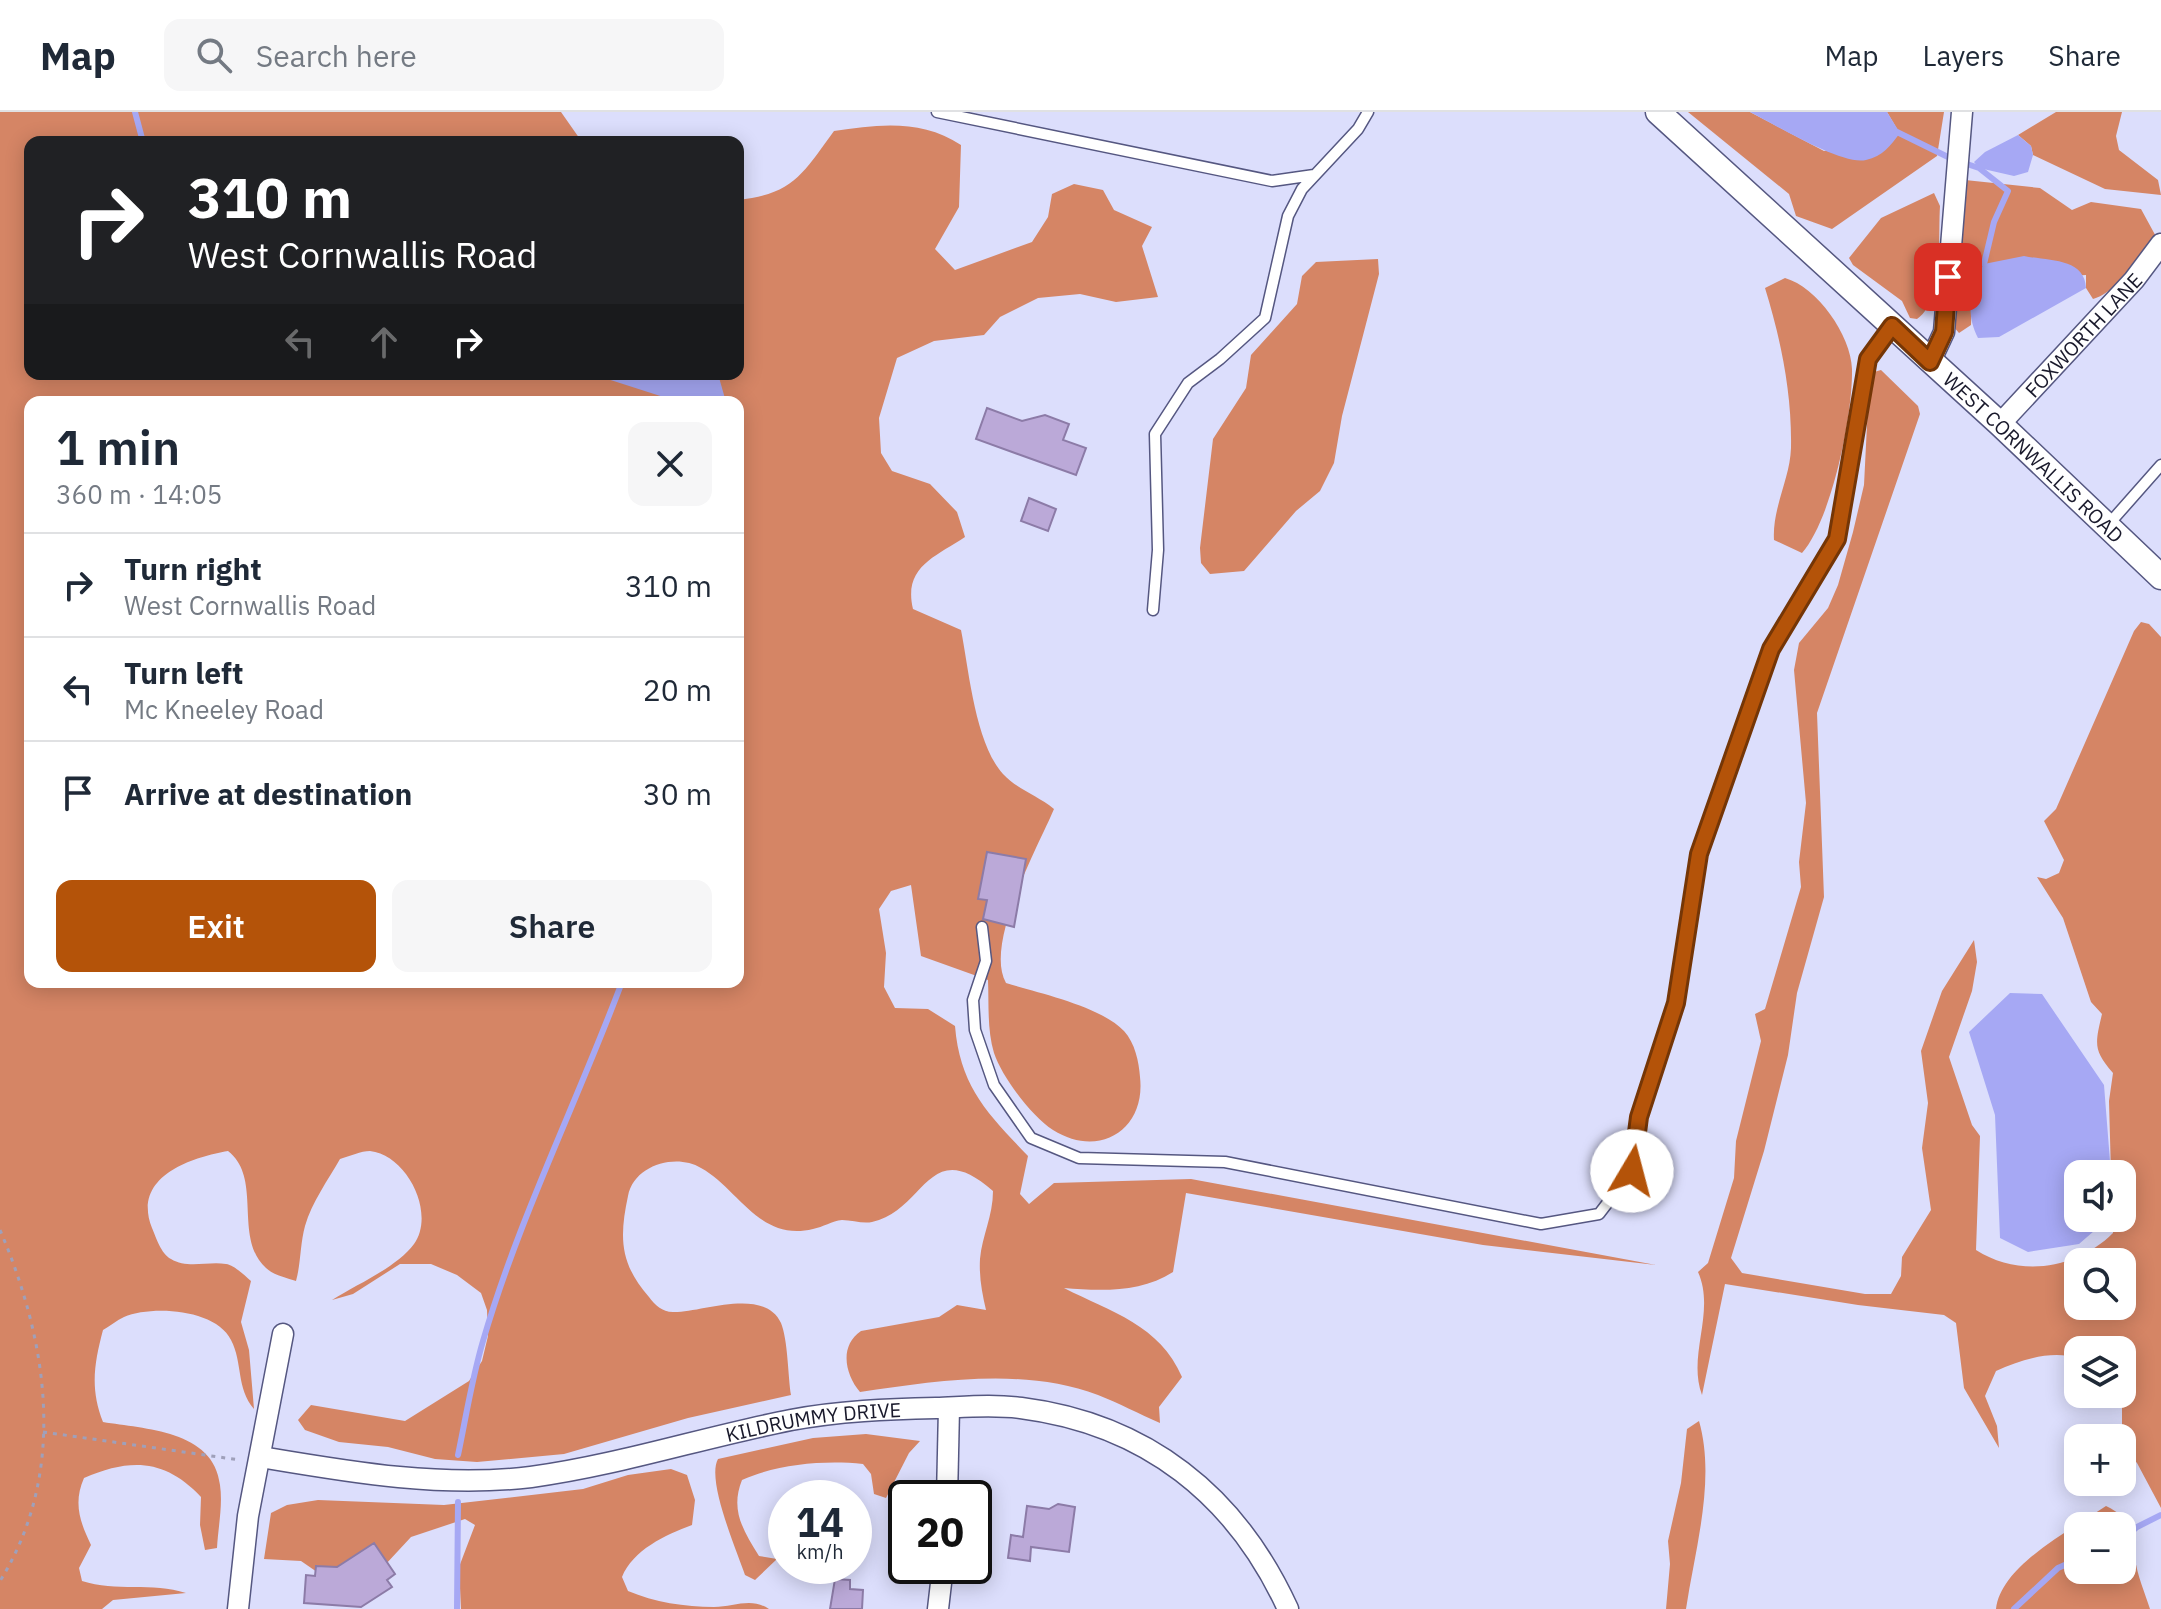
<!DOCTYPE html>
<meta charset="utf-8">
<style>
:root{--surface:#fff;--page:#f6f6f7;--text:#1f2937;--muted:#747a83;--line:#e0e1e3;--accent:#b45309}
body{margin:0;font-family:"IBM Plex Sans",sans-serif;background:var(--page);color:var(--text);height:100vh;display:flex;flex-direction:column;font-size:30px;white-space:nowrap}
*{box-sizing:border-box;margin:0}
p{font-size:26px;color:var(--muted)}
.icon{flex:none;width:44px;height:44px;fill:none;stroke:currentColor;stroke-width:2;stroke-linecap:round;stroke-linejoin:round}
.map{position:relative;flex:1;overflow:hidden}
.details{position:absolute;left:24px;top:284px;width:720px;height:592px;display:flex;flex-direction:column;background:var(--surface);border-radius:16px;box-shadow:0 4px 20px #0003}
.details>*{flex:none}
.guide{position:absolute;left:24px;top:24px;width:720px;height:244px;border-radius:16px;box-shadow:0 4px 20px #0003;background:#202124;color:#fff;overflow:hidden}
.controls{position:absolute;left:2064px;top:1048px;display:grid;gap:16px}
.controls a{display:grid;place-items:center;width:72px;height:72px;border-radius:16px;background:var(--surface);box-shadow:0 4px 20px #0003;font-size:40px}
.speed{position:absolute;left:768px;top:1368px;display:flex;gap:16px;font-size:40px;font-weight:700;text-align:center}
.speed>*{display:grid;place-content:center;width:104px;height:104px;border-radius:50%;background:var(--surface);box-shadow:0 4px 20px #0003;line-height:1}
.speed small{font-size:20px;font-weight:400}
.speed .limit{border:4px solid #111;border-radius:12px;background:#fff;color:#111}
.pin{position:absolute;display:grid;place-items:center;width:68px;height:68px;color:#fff;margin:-34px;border-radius:16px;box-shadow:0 4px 12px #0006}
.me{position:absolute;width:88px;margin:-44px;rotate:8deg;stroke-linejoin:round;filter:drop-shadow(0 0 6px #0008)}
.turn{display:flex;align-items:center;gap:28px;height:168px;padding:0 32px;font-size:36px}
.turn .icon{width:104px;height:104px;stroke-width:2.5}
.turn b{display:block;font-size:56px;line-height:68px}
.lanes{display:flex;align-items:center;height:76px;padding:0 32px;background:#0003;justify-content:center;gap:40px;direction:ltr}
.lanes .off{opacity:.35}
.round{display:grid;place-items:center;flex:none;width:84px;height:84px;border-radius:16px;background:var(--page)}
.overview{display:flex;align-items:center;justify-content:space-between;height:136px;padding:0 32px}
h1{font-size:48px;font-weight:600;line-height:60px}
.action{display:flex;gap:16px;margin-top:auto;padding:16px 32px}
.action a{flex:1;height:92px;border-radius:16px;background:var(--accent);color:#fff;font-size:32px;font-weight:600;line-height:92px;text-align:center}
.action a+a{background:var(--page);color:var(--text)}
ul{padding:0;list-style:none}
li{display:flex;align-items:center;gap:24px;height:104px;padding:0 32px;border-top:2px solid var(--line)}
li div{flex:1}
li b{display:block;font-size:30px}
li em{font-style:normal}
header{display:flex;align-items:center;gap:48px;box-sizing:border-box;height:112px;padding:0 40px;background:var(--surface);border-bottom:2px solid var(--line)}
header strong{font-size:38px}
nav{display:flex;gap:44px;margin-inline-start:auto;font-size:28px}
.search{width:560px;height:72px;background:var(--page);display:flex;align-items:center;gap:20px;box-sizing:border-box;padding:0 28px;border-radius:16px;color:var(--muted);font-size:30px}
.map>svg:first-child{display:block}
.forest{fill:#d58565;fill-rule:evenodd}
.water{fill:#a6a8f4}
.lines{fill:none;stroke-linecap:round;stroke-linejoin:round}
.stream{stroke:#a6a8f4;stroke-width:6}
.building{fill:#bba9d8;stroke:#8c7ba7;stroke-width:2}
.service-casing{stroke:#555781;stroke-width:13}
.minor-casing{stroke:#555781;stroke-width:23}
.tertiary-casing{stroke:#555781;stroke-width:27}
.path{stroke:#9fa0ba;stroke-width:3;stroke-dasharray:4 6;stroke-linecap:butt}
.service{stroke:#fff;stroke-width:10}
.minor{stroke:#fff;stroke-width:20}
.tertiary{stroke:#fff;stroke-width:24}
.route-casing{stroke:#753606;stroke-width:20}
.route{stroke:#b45309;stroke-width:14}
.labels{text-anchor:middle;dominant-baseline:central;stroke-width:8;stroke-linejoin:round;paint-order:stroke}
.street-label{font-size:20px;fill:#19192b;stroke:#fff}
</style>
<header>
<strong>Map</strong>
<div class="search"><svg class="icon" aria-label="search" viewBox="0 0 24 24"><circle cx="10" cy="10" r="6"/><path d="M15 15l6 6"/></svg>Search here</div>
<nav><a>Map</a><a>Layers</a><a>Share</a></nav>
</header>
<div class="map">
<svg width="2161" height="1497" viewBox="0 0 2161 1497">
<rect width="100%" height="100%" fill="#dcdefc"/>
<path class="forest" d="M0 0H561L582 30H30V262H738V88C794 82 803 61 834 19 879 12 922 7 961 33L959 95 935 137 955 158 1032 130 1048 105 1052 82 1074 72 1103 78 1114 98 1152 115 1142 134 1158 185 1116 190 1080 182 1038 186 1000 205 984 223 934 229 897 246 879 306 881 341 892 359 930 372 957 400 965 425C935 445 903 455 913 497L961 518C969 558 975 631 1003 662 1018 678 1037 683 1054 697 1037 737 984 832 1006 871 1039 881 1100 894 1124 919 1135 931 1139 950 1140 965 1146 1018 1099 1047 1053 1018 1032 1005 1002 965 994 941 987 918 989 892 988 868L921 844 911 773 891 779 879 797 886 841 884 875 895 896 928 897 955 914C960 975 988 1002 1028 1044L1020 1082 1029 1092 1054 1071 1191 1067 1656 1153 1483 1133 1186 1081 1173 1160C1141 1181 1100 1179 1064 1176 1111 1200 1160 1213 1182 1265L1159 1295 1160 1311C1139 1302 1119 1291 1098 1283 1023 1255 937 1269 860 1280 845 1262 839 1234 861 1219L939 1205 957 1193 986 1198C982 1181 979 1165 980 1147 982 1124 993 1104 993 1079 928 1022 926 1098 872 1110 863 1112 852 1108 842 1108 832 1109 823 1115 813 1117 759 1130 739 1077 701 1056 676 1041 634 1053 628 1084 619 1126 620 1152 649 1185 655 1193 662 1200 673 1200 700 1201 764 1174 781 1211 788 1228 788 1265 791 1283L688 1306 564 1342 477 1350 435 1347 388 1335 339 1330 305 1318 298 1308 311 1293 405 1309 469 1269 482 1249 488 1224 487 1198 481 1181 457 1163 431 1152H400L353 1182 332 1188C357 1172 396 1156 414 1132 436 1101 407 1043 370 1039 361 1039 350 1044 340 1047 328 1068 312 1090 305 1114 300 1132 301 1151 296 1169 287 1166 273 1163 266 1156 233 1126 263 1066 228 1039 188 1046 132 1066 152 1116 156 1125 161 1142 171 1147 187 1157 208 1149 226 1152 234 1153 244 1163 251 1169L241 1210 249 1238 254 1297C236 1276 243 1251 231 1228 216 1197 152 1193 124 1205 117 1208 110 1214 103 1218 94 1252 90 1277 103 1310 144 1317 214 1318 220 1373 223 1393 218 1416 217 1436L205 1438 200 1413 201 1385C165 1347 131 1346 84 1366 73 1391 80 1410 91 1433L79 1456 82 1469C116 1480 152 1470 186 1481L113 1488 102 1497H0ZM30 290H738V870H30Z
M1688 0H1750L1824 39 1900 22 1887 0H1944L1937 44 1832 117 1796 104 1789 82Z
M2056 0H2122L2116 24 2119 38 2158 68 2161 83 2105 77 2033 43 2031 34 2018 23Z
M1965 68 2040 76 2072 98 2091 90 2141 97 2159 130C2137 145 2118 180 2093 187L2086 176V163L1972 170 1971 213 1959 221 1953 214Z
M1934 81 1940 94C1938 124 1944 189 1917 207L1910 206 1902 189 1853 153 1849 146 1881 106Z
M1378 147 1379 162 1342 304 1334 351 1320 379 1296 399 1244 459 1210 462 1201 451 1200 436 1213 327 1246 276 1251 243 1297 192 1302 164 1316 150Z
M1785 166C1817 175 1851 223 1852 257 1853 302 1832 407 1802 441L1774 428C1772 396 1790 367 1791 336 1792 281 1781 228 1765 176Z
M1881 258 1918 294 1920 302 1817 601 1824 785 1797 881 1788 943 1764 1039 1731 1146 1742 1161 1865 1182H1891L1901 1164 1902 1145 1931 1098 1922 1036 1928 991 1921 939 1942 879 1974 828 1977 850 1972 879 1949 945 1972 1013 1980 1024 1976 1138C2020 1166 2077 1157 2113 1121V1106H2122V1062H2111L2109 989 2113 961C2093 938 2095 932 2102 902L2091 890 2063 806 2037 765 2046 767 2059 761 2064 748 2044 709 2056 697 2134 519 2141 510 2149 512 2161 525V1396L2137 1351 2122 1334V1238H2078V1246C2050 1238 2021 1248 1996 1259L1985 1284 1997 1314 1999 1336 1964 1276 1956 1211 1944 1203 1858 1193 1725 1172 1702 1283C1687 1243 1716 1200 1698 1160L1708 1151 1734 1066 1736 1029 1761 929 1755 902 1765 897 1801 775 1799 750 1806 691 1794 558 1799 531 1828 496 1838 473 1853 420 1864 373 1869 273 1874 260ZM2078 1150H2122V1194H2078Z
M1699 1309C1716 1368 1695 1437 1686 1497H1666L1670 1452 1668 1429 1681 1371 1687 1317Z
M866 1322 920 1329 909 1341 886 1386 874 1382 871 1362 863 1352C824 1348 778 1352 742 1368 730 1398 743 1418 759 1444L777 1447 755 1468 745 1463C737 1439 706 1368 718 1347L813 1326Z
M671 1357 687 1363 695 1388 692 1413C665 1423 633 1438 622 1465L628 1479C654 1490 685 1495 714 1495 734 1495 751 1485 769 1497H461L459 1455 475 1413 465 1407 411 1425 385 1453 317 1460 301 1449 264 1447 271 1401 287 1393 318 1388 444 1393 583 1377 628 1363Z
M2106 1394C2133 1407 2132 1420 2135 1446 2137 1463 2145 1481 2150 1497H1996C2001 1453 2071 1418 2106 1394ZM2122 1414V1458H2078V1414Z"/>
<path class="water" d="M1750 0H1887L1900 21C1890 34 1883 44 1866 48 1842 54 1774 12 1750 0Z
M2018 23 2031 34 2033 43 2028 60 2014 64 1979 56 1974 50 1985 40Z
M2024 144C2048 149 2085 146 2086 176L1999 225 1978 226C1965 202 1970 174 1984 152Z
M562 262H718L726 290H679L595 263Z
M2010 881 2042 882 2104 973 2111 1062H2078V1106H2109L2079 1132 2028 1140 2000 1126 1995 1003 1969 920Z"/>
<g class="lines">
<path class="stream" d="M135 0 143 30
M1895 19 1950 46
M1967 52 1979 56 2008 79 1994 110 1984 152
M458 1343C466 1305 472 1266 483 1229 519 1106 577 990 622 870
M2122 1428 2137 1415 2161 1403
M457 1497 458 1390
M2014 1497 2058 1456 2078 1447"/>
</g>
<path class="building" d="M987 296 1022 309 1045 303 1069 312 1063 328 1086 336 1076 363 976 327Z
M1029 386 1056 397 1048 419 1021 409Z
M987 740 1026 747 1014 815 983 807 987 788 978 787Z
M1058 1392 1075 1395 1069 1440 1031 1435 1030 1449 1008 1446 1011 1423 1023 1425 1027 1394 1049 1397Z
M374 1431 395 1462 387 1468 392 1475 361 1495 304 1491 306 1463 315 1464 316 1454 337 1455Z
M835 1467 850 1468V1477L863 1478 862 1497H830Z"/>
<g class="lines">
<g class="service-casing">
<path id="service" d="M937 0 1272 69 1314 63
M2108 413 2161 353
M1153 498 1158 438 1155 322 1188 271 1220 247 1265 206 1288 104 1302 77 1358 17 1368 0
M982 815 986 849 973 888 975 918 994 973 1031 1026 1079 1046 1225 1050 1541 1112 1599 1102 1632 1059 1639 1005 1676 891 1699 742 1721 672 1771 537 1837 427 1853 348 1868 247 1892 214"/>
</g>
<g class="minor-casing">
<g id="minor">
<path d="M1930 250 1944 220 1962 0"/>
<path id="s1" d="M2000 312 2134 168 2161 132"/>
<path id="s2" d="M261 1345C350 1360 441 1376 531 1365 619 1353 704 1325 791 1308 839 1299 888 1297 936 1296 964 1295 993 1292 1021 1296 1146 1312 1236 1383 1288 1497"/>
<path d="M947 1386 949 1296"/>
<path d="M238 1497 248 1404 283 1222"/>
<path d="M938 1497 943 1454"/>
</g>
</g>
<g class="tertiary-casing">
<g id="tertiary">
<path id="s3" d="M1658 0 2000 312 2161 465"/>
</g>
</g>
<path class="path" d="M0 1118C48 1230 68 1360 0 1469
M43 1320 240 1348"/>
<use href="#service" class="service"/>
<use href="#minor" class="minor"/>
<use href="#tertiary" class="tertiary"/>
</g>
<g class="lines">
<g class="route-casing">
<path id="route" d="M1632 1059 1639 1005 1676 891 1699 742 1771 537 1837 427 1868 247 1892 214 1930 250 1944 220 1948 165"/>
</g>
<use href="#route" class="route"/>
</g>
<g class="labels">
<g class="street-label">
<text stroke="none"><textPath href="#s1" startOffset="122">FOXWORTH LANE</textPath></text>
<text stroke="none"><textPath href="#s3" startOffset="510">WEST CORNWALLIS ROAD</textPath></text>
<text stroke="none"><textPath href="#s2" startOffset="560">KILDRUMMY DRIVE</textPath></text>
</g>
</g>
</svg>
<div class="controls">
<a><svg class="icon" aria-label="sound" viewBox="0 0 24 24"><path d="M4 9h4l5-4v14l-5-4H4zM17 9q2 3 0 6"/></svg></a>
<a><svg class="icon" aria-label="search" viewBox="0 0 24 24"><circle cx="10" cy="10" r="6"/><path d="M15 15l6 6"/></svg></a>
<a><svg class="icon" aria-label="layers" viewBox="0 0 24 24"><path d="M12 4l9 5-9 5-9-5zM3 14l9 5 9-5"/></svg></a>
<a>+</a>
<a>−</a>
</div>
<div class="speed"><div>14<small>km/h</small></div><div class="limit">20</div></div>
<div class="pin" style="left:1948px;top:165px;background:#d93025"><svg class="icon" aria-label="arrive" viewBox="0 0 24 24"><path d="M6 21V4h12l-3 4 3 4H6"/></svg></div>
<svg class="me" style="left:1632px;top:1059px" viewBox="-20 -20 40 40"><circle r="19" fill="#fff"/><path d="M0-13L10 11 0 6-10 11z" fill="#b45309"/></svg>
<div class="guide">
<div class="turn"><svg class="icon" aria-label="right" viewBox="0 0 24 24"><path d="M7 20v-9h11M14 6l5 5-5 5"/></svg><div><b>310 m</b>West Cornwallis Road</div></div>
<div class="lanes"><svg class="icon off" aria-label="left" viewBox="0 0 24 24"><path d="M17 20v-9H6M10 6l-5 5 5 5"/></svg><svg class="icon off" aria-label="ahead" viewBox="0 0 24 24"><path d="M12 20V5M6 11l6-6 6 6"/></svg><svg class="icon" aria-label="right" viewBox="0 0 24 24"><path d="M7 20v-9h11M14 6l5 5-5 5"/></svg></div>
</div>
<section class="details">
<div class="overview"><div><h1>1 min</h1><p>360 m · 14:05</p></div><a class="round"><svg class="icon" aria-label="close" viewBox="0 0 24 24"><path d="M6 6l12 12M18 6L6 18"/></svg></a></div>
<ul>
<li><svg class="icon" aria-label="right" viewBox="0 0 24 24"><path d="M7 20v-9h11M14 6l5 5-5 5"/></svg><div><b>Turn right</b><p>West Cornwallis Road</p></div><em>310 m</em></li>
<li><svg class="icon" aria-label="left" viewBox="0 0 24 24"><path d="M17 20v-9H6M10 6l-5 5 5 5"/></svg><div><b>Turn left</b><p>Mc Kneeley Road</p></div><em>20 m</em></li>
<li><svg class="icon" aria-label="arrive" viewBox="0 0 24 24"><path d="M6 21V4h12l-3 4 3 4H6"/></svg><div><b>Arrive at destination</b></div><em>30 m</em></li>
</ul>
<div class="action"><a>Exit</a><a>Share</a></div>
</section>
</div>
